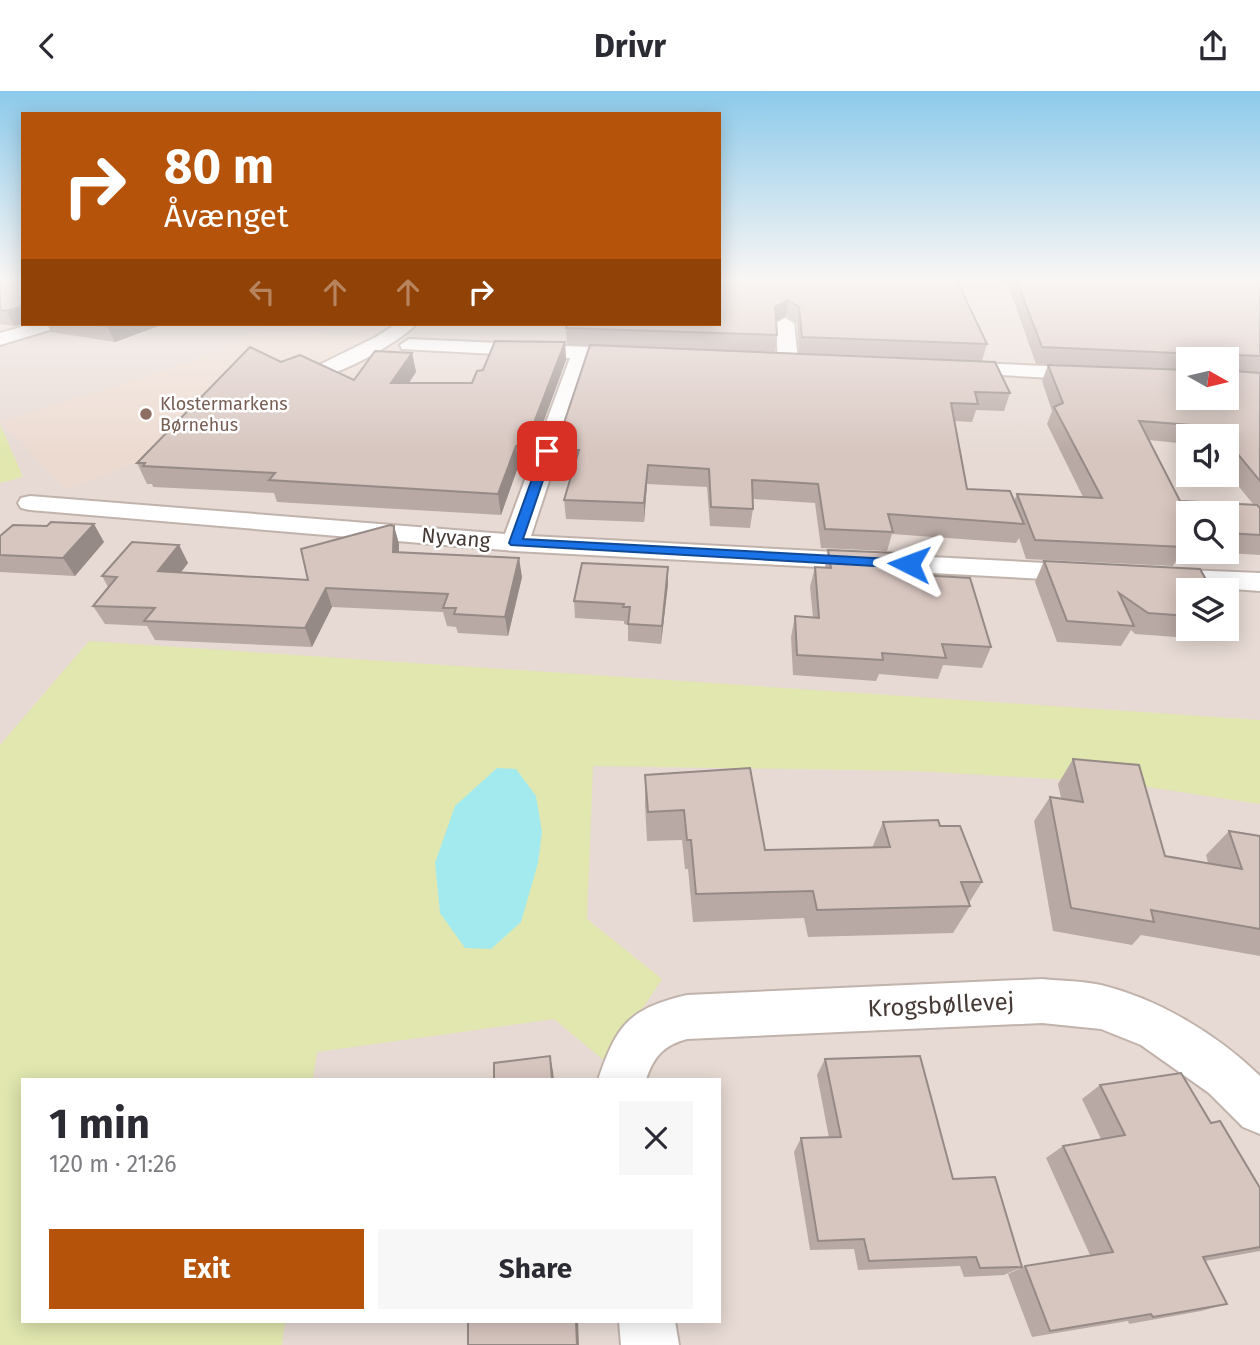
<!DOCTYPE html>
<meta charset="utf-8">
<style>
:root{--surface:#fff;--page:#f7f7f7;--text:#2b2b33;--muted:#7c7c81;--accent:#b45309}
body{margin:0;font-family:"Fira Sans",sans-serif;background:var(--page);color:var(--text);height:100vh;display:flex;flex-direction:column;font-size:26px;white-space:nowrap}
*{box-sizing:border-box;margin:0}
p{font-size:23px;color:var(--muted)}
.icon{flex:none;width:38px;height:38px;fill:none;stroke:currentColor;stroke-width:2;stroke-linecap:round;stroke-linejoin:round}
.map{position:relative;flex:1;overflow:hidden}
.drawer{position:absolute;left:21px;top:987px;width:700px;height:245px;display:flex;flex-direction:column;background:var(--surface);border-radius:0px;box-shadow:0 4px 18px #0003}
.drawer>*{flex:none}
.guide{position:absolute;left:21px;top:21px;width:700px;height:214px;border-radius:0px;box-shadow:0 4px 18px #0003;background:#b45309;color:#fff;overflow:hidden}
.needle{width:46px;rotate:98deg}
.controls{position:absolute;left:1176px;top:256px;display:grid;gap:14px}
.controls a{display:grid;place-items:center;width:63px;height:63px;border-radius:0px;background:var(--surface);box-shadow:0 4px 18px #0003;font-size:35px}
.pin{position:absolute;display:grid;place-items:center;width:60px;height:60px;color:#fff;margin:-30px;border-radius:14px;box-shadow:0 4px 10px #0006}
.me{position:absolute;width:77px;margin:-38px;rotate:273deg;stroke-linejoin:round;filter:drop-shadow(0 0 5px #0008)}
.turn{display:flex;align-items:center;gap:24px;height:147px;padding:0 28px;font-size:32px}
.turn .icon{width:91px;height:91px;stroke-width:2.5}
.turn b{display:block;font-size:49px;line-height:60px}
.lanes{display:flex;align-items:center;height:66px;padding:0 28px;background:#0003;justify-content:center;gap:35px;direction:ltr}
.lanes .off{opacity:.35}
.round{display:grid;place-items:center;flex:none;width:74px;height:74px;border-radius:0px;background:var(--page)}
.overview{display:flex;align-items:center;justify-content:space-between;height:119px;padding:0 28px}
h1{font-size:42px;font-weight:700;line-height:52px}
.cta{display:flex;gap:14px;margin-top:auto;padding:14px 28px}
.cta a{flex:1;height:80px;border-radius:0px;background:var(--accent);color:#fff;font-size:28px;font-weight:700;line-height:80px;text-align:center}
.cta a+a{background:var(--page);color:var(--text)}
header{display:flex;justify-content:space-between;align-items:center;height:91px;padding:0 28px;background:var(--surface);font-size:32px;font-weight:700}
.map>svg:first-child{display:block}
.residential{fill:#e7dad4;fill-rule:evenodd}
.education{fill:#ecdad0}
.green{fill:#e1e7af}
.water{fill:#a3eaef}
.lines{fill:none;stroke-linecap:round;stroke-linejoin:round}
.street-casing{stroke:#c1b3ac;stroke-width:4}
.street{fill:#fff;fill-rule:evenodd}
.wall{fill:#b9a9a4;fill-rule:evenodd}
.shaded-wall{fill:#968a86}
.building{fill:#d7c5bf;stroke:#968a86;stroke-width:2}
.route{fill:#1a73e8;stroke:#114b97;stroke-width:2}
.education-dot{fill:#8d6e63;stroke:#fff;stroke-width:2.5}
.labels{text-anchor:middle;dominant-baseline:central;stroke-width:5;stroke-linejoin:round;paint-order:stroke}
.far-education-label{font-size:18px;fill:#785e54;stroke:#fff;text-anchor:start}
.street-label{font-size:21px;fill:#453a35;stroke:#fff}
.near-street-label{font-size:24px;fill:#453a35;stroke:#fff}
</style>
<header><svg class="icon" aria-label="back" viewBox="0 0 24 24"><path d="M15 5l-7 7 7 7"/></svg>Drivr<svg class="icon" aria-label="share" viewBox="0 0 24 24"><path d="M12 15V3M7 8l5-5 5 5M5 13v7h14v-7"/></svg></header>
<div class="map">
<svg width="1260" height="1254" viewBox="0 0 1260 1254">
<rect width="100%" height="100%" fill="#f3ebe6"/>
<path class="residential" d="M0 188 23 233H719V188H1260V1254H0ZM1188 268H1227V306H1188ZM1188 345H1227V383H1188ZM1188 422H1227V460H1188ZM1188 499H1227V537H1188ZM23 989H719V1230H23Z"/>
<path class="education" d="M268 233 401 255 343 287 191 351 68 398 1 331 201 268Z
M306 233H392L374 244Z"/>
<path class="green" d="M0 333 23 386 0 392Z
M89 550 1260 629V713L1121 692 916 680 593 675 587 828 662 888 607 972 554 928 317 961 313 989H23V1230H285L282 1254H0V654Z"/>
<path class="water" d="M497 677 516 678 536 705 542 741 538 772 521 831 491 858 465 857 440 822 435 772 455 715Z"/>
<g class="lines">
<g class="street-casing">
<path id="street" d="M785 227 794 232 798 270 788 276 778 270 776 232Z
M32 233H59L56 237 0 254V242Z
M396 233H416C403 249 332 290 313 285L310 281 313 277 376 246Z
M409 248 634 258 644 264 634 270 589 268 531 445 1083 474 1093 476 1097 482 1093 488 1083 490 515 460 30 419 21 417 18 412 21 407 30 405 505 443 570 267 402 258 400 254Z
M954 271 1089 277 1096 279 1099 283 1096 287 1089 289 947 281 944 277Z
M1161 478 1260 482V500L1151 492 1147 486 1151 480Z
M1042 888C1061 890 1083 890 1101 894 1159 908 1218 944 1260 985V1043L1243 1036 1209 1002 1141 954 1101 938 1042 932 687 948C664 954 653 966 646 989H598C617 933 629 918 687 904Z
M619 1230H675L679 1254H621Z"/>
</g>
<use href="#street" class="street"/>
</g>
<path class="wall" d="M0 188 23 233 15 235 0 233Z
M719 188 987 253 982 270 799 262 797 232 786 225 776 230 777 244 775 261 658 257 1010 302 1004 320 976 319 972 331 955 330 967 398 1014 410 1017 403 1083 406 1047 333 1052 320 1042 290 1048 274 1188 279 1036 273 1006 188H1260V464L1212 461 1207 469 1178 467 1173 475 1026 468 1019 447 1016 452 892 443 887 460 821 457 815 412 753 408V418L750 437 710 435 707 396 647 393 644 431 566 428 564 409 574 378 556 377 555 359 590 254H567L566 237ZM1188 268H1227L1188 306ZM1188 345H1227V381L1253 413 1180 410 1149 349 1188 353ZM1188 422H1227V460H1188Z
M47 233H164L115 251 51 241Z
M565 251 566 269 527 376H518L501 424 277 411 274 402 153 396 152 393H147L137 372 281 271 354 289 412 262 416 281 408 292H472Z
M47 435 104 451 75 485 0 481V445Z
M394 435 399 453V461L522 486 508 545 458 542 456 536 447 535 443 521 332 516 312 556 155 549 147 535 105 533 93 515 108 496 102 485 179 454 188 472 181 481 308 489Z
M828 459 903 483 991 556 982 577 943 574 938 588 879 583 876 590 793 584 791 546 795 525 813 526 810 496 815 476H825Z
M1044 470 1188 499V537H1224L1216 549 1135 543 1131 539 1121 555 1057 551 1035 491Z
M668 476V493L661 553 628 550V534L624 533V530L575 527 574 510Z
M1073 668 1165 765 1208 772 1206 764 1229 740 1260 745V865L1141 844 1132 854 1053 840 1034 730 1050 706 1061 707 1058 693Z
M645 684 765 759 872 757 883 731 940 735 982 791 969 812 970 815 953 842 808 846 804 827 693 831 688 778H685L682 749 647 750 645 714Z
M825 968 953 1088 1022 1176 1004 1184 964 1186 960 1175 858 1179 854 1158 810 1159 794 1061 801 1047H829L817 984Z
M1100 994 1211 1032 1260 1097V1160L1205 1170 1227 1213 1201 1220 1129 1233 1128 1230 1032 1246 1008 1183 1025 1175 1090 1164 1046 1067 1063 1055 1101 1048 1082 1008Z"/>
<path class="shaded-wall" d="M788 209 786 225 773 232 775 216Z
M23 215V233L15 235 6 220Z
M115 233H164L115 251 107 235Z
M565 251 566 269 527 376 525 355Z
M412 262 416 281 396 312 391 292Z
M516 355 518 376 501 424 498 403Z
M648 374 647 393 644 431V412Z
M94 433 104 451 75 485 63 467Z
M394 435 399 453 398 479 393 461Z
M179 454 188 472 168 498 158 480Z
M519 467 522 486 508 545 505 526Z
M668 476V493L661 553 662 535Z
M326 497 332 516 312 556 305 537Z
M550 965 553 980 554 989H552Z
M576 1230H578L579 1254H577Z"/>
<path class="building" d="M0 188H23V215L6 220 0 219Z
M719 188H956L987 253 802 246 799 216 788 209 775 216 777 244 566 237 567 233H719Z
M1016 188H1260V265L1236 264 1233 266 1234 280 1260 282V390L1227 350V345H1223L1216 336 1139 330 1180 410 1257 414 1260 417V444L1227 442V422H1188V448L1179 447 1184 456 1035 449 1017 403 1102 407 1054 316 1063 312 1048 274 1188 279V306H1227V268H1198L1197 263 1042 256Z
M90 233H115L107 235Z
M495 250 565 251 525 355H516L498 403 269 389 275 382 143 375 145 372H137L250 256 281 271 300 264 354 289 375 260 412 262 391 292H472L477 280 483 279Z
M590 254 995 271 1010 302 975 301 978 313 951 312 967 398 1010 400 1024 433 888 423 893 441 825 438 818 393 752 389 753 418 711 416 709 378 648 374 644 412 564 409 579 359H555Z
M51 431 94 433 63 467 0 464V445L13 434 47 435Z
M390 434 394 435 393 461 519 467 505 526 454 523 456 517H443L448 503 326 497 305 537 144 530 155 517 93 515 117 486 102 485 132 451 179 454 158 480 308 489 301 458Z
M828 459 898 462 903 483 970 487 991 556 942 553 946 567 882 562 883 569 797 564 795 525 819 527 815 476 831 477Z
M1044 470 1200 478 1212 499H1188V525L1148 522 1119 502 1134 535 1067 530Z
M582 472 668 476 662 535 628 533 630 516H623L624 513 574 510Z
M1073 668 1139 674 1165 765 1242 778 1229 740 1260 745V838L1151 819 1154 831 1071 817 1050 706 1083 711Z
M750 677 765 759 890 756 883 731 938 729 940 735H960L982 791H961L970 815 817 819 813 800 696 803 691 749H687L684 719 648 721 645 684Z
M550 965 552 989H494V972Z
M920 965 953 1088 995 1086 1022 1176 980 1177 976 1166 869 1170 864 1148 818 1150 801 1047 841 1046 825 968Z
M1181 982 1211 1032 1220 1030 1260 1097V1156L1203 1166 1227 1213 1153 1226 1151 1223 1050 1240 1025 1175 1113 1161 1063 1055 1125 1044 1100 994Z
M468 1230H576L577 1254H468Z"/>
<linearGradient id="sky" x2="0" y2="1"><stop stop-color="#8ccaeb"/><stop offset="0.52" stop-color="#faf6f4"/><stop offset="1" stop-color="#faf6f4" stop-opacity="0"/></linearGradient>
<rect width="1260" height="364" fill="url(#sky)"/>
<path class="route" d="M547 357 553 360 523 448 909 469 915 473 909 477 511 454 509 452 542 360Z"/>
<circle class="education-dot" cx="146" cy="323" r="7"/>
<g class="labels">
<g class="far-education-label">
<text x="160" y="313">Klostermarkens<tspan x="160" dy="21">Børnehus</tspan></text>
</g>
<g class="street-label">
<text transform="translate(456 447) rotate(5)">Nyvang</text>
</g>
<g class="near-street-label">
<text transform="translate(941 914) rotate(-3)">Krogsbøllevej</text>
</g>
</g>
</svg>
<div class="controls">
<a><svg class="needle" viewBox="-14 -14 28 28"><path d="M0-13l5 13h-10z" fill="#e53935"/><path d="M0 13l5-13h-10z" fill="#7c7c81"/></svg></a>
<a><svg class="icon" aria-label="sound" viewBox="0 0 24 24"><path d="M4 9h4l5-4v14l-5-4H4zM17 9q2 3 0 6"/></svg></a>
<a><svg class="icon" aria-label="search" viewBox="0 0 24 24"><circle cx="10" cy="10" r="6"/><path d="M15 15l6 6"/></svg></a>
<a><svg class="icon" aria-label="layers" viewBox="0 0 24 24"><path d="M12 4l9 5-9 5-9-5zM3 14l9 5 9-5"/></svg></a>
</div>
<div class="pin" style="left:547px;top:360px;background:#d93025"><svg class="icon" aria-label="arrive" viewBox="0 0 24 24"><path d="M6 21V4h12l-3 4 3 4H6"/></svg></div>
<svg class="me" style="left:909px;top:473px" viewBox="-20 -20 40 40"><path d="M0-17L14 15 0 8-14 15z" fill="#1a73e8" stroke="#fff" stroke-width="4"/></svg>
<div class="guide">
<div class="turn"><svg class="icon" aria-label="right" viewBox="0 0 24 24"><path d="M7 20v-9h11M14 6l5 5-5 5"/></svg><div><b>80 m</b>Åvænget</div></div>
<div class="lanes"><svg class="icon off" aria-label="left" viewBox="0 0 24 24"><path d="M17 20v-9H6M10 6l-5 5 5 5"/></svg><svg class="icon off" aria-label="ahead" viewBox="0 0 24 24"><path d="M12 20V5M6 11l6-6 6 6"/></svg><svg class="icon off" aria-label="ahead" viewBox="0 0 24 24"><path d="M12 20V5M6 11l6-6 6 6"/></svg><svg class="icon" aria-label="right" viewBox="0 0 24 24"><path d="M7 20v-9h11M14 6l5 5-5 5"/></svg></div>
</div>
<section class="drawer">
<div class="overview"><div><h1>1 min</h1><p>120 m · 21:26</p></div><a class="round"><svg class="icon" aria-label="close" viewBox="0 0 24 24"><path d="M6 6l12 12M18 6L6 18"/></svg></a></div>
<div class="cta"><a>Exit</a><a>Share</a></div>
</section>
</div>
